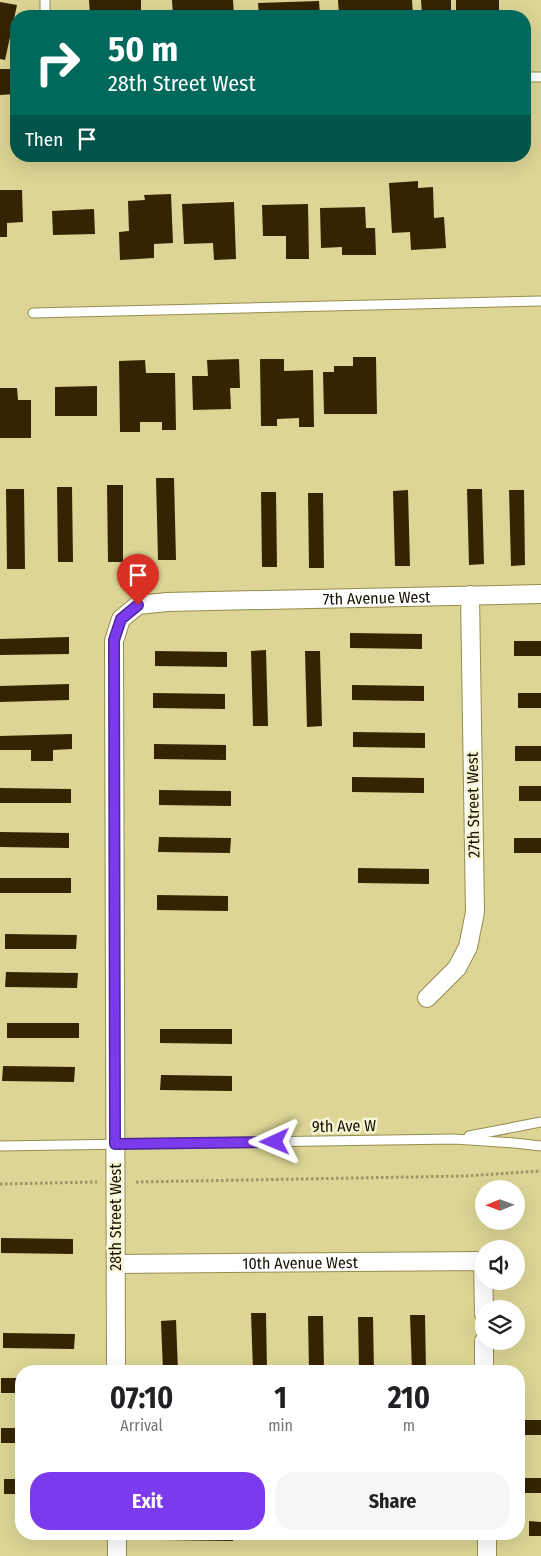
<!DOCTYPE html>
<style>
:root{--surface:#fff;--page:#f6f6f6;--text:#202124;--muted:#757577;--accent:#7c3aed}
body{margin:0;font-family:"Fira Sans Condensed",sans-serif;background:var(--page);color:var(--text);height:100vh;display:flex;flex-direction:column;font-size:19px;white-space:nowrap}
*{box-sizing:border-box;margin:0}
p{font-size:16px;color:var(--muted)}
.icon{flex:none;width:28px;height:28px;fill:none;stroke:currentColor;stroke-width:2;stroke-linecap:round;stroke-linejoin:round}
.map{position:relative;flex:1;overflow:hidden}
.panel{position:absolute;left:15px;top:1365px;width:510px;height:175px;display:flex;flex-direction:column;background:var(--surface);border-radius:20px;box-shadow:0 5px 20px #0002}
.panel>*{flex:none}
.top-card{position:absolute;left:10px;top:10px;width:521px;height:152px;border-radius:20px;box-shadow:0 5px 20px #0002;background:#00695c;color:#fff;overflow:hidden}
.needle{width:32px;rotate:269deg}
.controls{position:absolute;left:475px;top:1180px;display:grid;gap:10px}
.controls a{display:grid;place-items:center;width:50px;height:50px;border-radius:50%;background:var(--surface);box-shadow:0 5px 20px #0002;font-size:25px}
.pin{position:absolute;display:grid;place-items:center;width:42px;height:42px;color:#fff;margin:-51px -21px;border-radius:50% 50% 50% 0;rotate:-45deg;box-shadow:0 0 5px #0007}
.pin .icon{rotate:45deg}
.me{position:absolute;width:55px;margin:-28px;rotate:269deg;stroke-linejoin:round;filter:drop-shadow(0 0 4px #0008)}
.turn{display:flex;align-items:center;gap:18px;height:105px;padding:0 15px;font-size:22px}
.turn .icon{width:65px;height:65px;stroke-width:2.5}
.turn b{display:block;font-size:35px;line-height:42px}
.then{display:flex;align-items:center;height:48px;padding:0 15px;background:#0003;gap:10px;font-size:19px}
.eta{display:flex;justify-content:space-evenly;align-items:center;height:85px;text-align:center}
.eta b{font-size:30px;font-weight:700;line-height:35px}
.button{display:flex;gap:10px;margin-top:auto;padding:10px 15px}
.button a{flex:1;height:58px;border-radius:20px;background:var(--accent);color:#fff;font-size:20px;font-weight:700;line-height:58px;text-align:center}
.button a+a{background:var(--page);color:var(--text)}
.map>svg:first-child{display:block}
.building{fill:#352401}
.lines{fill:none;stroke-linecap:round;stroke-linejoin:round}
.service-casing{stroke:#948d4e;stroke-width:11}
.minor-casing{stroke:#948d4e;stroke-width:20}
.path{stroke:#9b9564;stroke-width:3;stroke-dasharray:2.5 2.5;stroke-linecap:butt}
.service{stroke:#fff;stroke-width:9}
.minor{stroke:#fff;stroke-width:18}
.route-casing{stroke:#51269a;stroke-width:12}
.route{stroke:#7c3aed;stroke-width:9}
.labels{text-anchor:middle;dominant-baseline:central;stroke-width:5;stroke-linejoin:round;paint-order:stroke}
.street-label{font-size:16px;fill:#141100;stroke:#f8f5d5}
</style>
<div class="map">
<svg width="541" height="1556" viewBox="0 0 541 1556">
<rect width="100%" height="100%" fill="#dcd595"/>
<path class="building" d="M89 0H141V16H90Z
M172 0H233L234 16H173Z
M338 0H412L413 16H339Z
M421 0H451V16H422Z
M456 0H499V16H456Z
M319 1 320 16H259L258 3Z
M0 2 17 5 5 60 0 59Z
M0 69H16V94L0 95Z
M418 181V188L433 187 434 218 444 217 446 248 411 250 410 232 392 233 389 183Z
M0 190H22L23 222 7 223V237H0Z
M171 194 173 243 154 244V258L120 260 119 232 129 231 128 201 145 200 144 195Z
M234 202 236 259 214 260 213 243 184 244 182 204Z
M308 204 309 259H286V236H263L262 205Z
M365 207 366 228H375L376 255H342V247L321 248 320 208Z
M94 209 95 234 53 235 52 211Z
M353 357H376L377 414H324L323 372H334V366H353Z
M239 359 240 388H230L231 409 193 410 192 376H208L207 360Z
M260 359H284V371L313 370 314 427H299V418L277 419V426H261Z
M145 360 146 373H175L176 430H162V422H140V432H120L119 361Z
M97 386V416H55V387Z
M0 388H17L18 400H31V438H0Z
M156 478H174L176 560H158Z
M107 485H123V562H108Z
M57 487H72L73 562H58Z
M6 489H24L25 569H7Z
M467 489H482L484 564 469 565Z
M408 490 410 566H395L393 491Z
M509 490H524L525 565 511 566Z
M261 492H276L277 567H262Z
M308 493H323L324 568H309Z
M350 633 422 634V649L350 648Z
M69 637V654L0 655V639Z
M514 641H541V656H514Z
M266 650 268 726H253L251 651Z
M155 651 227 652V667L155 666Z
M305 651H320L322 726 307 727Z
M69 684V700L0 702V686Z
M352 685 424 686V701L352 700Z
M153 693 225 694V709L153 708Z
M518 693H541V708H518Z
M353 732 425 733V748L353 747Z
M72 734V749L53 750V761H31V750H0V736Z
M154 744 226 745V760L154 759Z
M515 746H541V761H515Z
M352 777 424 778V793L352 792Z
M519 786H541V801H519Z
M0 788 71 789V803H0Z
M159 790 231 791V806L159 805Z
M0 832 69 833V848L0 847Z
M159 837 231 838 230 853 158 852Z
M514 838H541V853H514Z
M358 868 429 869V884L358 883Z
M0 878H71V893H0Z
M157 895 228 896V911L157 910Z
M5 934 77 935 76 949H5Z
M6 972 78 973 77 988 5 987Z
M7 1023H79V1038H7Z
M160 1029H232V1044L160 1043Z
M3 1066 75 1067 74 1082 2 1081Z
M161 1075 232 1076V1091L160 1090Z
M1 1238 73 1239V1254L1 1253Z
M251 1313H266L267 1371H253Z
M410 1315H425L426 1371H412Z
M308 1316H323L324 1371H309Z
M358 1317H373L374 1371H359Z
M176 1320 178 1371H163L161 1321Z
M3 1333 75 1334 74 1349 3 1348Z
M1 1378H21V1393H1Z
M524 1420H541V1435H524Z
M1 1428H21V1443H1Z
M525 1478H541V1493H525Z
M4 1479H21V1494H4Z
M529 1521 541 1522V1536H529Z
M162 1534H233V1541L162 1540Z"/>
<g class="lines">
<g class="service-casing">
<path id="service" d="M45 0V16
M525 77H541
M33 313 541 301
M469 1136 541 1122
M0 1146 454 1139 514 1143 541 1146"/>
</g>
<g class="minor-casing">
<g id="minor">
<path d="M427 998 457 968 468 947 475 912 470 595"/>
<path id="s1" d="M116 1264 483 1261 484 1314"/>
<path d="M484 1341V1371"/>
<path id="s2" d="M116 1371 114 641 121 619 138 605 167 602 541 594"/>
<path d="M117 1534V1556"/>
<path d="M487 1534V1556"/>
</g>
</g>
<path class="path" d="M136 1182 465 1176 541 1171
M0 1184 97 1182"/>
<use href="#service" class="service"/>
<use href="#minor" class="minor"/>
</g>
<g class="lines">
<g class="route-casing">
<path id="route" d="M138 605 121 619 114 640 115 1144 275 1142"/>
</g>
<use href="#route" class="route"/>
</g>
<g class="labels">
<g class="street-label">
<text stroke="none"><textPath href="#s2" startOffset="1014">7th Avenue West</textPath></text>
<text transform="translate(473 805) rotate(-91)">27th Street West</text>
<text transform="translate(344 1126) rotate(-1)">9th Ave W</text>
<text transform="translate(115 1217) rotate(-90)">28th Street West</text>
<text stroke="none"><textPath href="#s1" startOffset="184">10th Avenue West</textPath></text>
</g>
</g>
</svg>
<div class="controls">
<a><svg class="needle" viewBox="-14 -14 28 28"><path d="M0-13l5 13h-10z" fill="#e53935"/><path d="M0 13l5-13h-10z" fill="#757577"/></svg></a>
<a><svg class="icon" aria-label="sound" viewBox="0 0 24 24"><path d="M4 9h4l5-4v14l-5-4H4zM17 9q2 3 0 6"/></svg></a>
<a><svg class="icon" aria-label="layers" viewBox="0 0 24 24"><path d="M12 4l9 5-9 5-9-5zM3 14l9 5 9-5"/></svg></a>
</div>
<div class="pin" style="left:138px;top:605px;background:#d93025"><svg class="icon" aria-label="arrive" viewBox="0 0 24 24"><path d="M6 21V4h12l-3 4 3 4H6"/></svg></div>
<svg class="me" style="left:275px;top:1142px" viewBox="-20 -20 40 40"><path d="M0-17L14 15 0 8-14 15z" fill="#7c3aed" stroke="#fff" stroke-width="4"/></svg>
<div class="top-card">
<div class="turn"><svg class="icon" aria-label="right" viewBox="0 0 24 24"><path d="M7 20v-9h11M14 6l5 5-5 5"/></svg><div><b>50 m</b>28th Street West</div></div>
<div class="then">Then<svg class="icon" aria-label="arrive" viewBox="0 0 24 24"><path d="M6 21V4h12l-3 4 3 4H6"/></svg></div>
</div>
<section class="panel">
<div class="eta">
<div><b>07:10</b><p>Arrival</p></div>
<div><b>1</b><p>min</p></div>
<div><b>210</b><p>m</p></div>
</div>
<div class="button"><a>Exit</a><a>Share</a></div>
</section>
</div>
